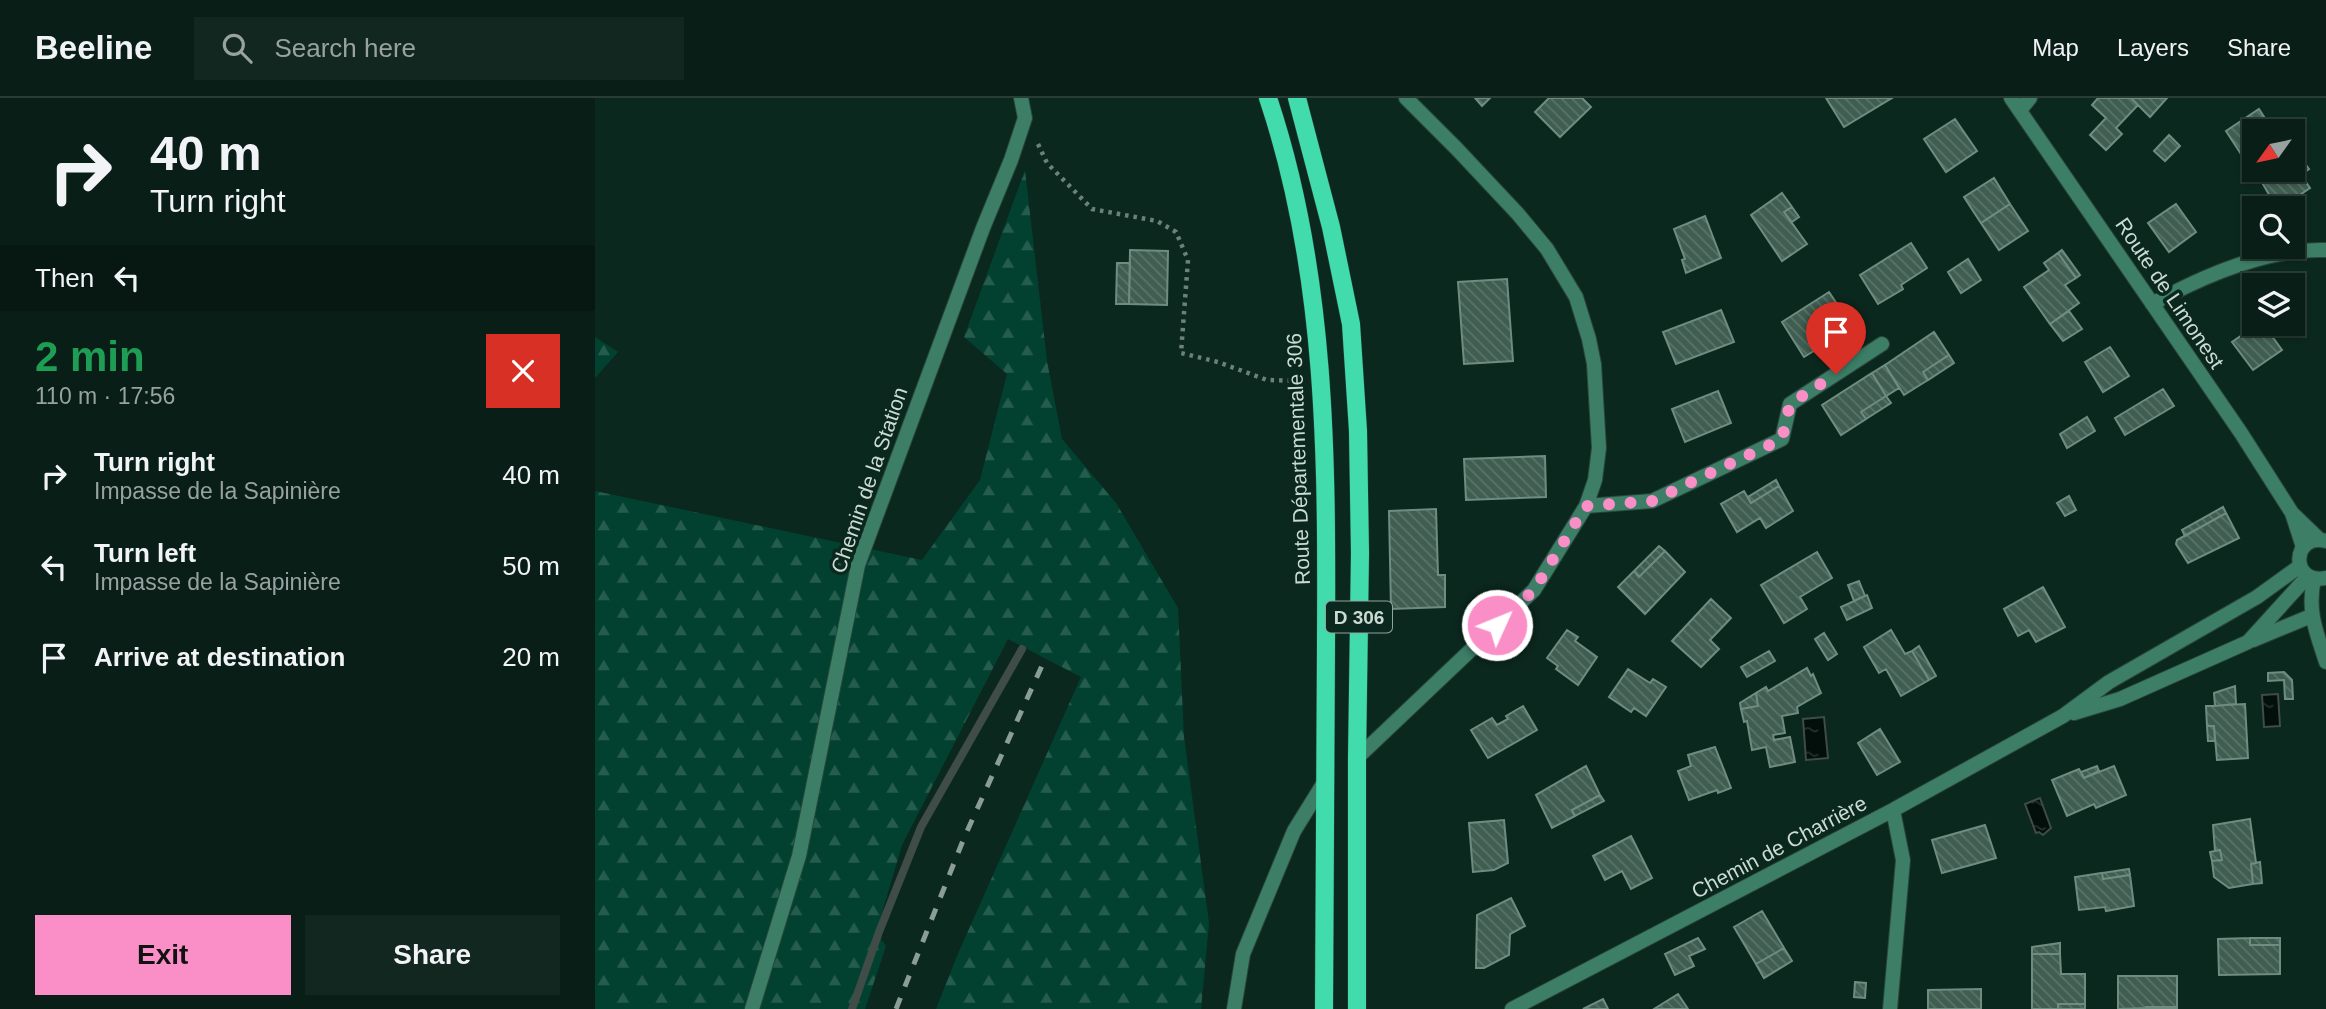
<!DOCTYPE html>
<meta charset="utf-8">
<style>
:root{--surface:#081e16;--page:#11271f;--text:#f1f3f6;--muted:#98a2a1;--line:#293c35;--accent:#fa8fc8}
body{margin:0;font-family:Helvetica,sans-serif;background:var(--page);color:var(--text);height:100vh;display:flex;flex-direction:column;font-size:26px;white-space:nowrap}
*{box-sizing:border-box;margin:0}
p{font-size:23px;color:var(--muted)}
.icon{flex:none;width:38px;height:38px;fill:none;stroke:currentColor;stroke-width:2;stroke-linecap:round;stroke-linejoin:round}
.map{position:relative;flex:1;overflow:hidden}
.details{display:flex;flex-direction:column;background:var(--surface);width:595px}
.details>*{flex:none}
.guide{background:#081e16;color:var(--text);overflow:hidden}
.needle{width:46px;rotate:237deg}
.fabs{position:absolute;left:1647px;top:21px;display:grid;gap:14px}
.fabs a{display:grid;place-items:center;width:63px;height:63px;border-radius:0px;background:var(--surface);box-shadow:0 2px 5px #0004,0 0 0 2px var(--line);font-size:35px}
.pin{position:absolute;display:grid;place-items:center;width:60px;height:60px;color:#fff;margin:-72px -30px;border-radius:50% 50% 50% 0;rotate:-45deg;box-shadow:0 0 7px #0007}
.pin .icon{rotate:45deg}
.me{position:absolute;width:77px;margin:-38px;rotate:46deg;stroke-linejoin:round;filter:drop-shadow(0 0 5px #0008)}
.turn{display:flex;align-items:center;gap:24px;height:147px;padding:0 35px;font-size:32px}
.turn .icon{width:91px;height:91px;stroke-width:2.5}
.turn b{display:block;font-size:49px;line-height:60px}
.then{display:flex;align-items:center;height:66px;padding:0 35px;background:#0003;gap:14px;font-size:26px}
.round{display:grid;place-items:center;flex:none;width:74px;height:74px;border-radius:0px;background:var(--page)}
.summary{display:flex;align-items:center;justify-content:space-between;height:119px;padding:0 35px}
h1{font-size:42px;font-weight:600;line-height:52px;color:#1e9e55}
.action{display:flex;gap:14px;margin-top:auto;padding:14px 35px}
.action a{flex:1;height:80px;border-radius:0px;background:var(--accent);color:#111;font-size:28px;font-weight:600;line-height:80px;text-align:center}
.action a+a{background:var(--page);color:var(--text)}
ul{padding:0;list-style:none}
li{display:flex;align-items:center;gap:21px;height:91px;padding:0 35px}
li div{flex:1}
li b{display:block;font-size:26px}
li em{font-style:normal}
header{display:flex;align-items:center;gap:42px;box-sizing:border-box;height:98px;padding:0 35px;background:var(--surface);border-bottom:2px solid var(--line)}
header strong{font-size:33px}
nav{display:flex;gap:38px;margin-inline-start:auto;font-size:24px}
.search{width:490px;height:63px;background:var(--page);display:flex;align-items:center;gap:18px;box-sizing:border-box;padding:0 24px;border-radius:0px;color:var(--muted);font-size:26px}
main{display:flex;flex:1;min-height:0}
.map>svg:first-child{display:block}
.forest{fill:url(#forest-firs)}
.water{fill:url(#water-ripples);stroke:#3f4c47;stroke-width:2}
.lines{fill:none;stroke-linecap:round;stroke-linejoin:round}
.stream{stroke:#3f4c47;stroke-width:8}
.building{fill:url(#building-back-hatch);stroke:#6e8d80;stroke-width:2}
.minor-casing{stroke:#2a453b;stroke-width:16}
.tertiary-casing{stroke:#2a453b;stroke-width:16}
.primary-casing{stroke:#2a453b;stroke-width:19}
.path{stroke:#6b8279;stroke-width:4.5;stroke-dasharray:3.5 5;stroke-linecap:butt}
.minor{stroke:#3d7e67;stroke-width:14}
.tertiary{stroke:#3d7e67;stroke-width:14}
.primary{stroke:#41dbac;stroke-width:18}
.rail{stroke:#8a9e96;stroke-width:5;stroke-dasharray:12 12;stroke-linecap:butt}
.route{stroke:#fa8fc8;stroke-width:12;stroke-dasharray:0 21.6}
.labels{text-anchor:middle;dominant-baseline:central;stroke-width:7;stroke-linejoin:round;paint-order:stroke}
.shield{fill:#0b281e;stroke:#91a59d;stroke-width:2}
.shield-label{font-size:19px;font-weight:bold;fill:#cbdbd4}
.street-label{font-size:21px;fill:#cbdbd4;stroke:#0b281e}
</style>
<header>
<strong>Beeline</strong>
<div class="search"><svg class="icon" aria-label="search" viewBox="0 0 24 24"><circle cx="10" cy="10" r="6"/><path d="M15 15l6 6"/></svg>Search here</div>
<nav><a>Map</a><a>Layers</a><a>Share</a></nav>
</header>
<main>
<section class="details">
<div class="guide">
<div class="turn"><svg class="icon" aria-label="right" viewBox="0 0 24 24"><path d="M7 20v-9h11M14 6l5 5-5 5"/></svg><div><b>40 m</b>Turn right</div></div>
<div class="then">Then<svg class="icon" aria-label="left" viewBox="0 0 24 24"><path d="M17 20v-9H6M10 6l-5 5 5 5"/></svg></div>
</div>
<div class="summary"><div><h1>2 min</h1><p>110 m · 17:56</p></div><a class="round" style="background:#d93025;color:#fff"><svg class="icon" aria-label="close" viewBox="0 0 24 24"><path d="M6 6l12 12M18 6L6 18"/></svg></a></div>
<ul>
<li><svg class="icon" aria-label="right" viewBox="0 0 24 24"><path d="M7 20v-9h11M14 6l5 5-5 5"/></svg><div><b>Turn right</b><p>Impasse de la Sapinière</p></div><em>40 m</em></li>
<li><svg class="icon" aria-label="left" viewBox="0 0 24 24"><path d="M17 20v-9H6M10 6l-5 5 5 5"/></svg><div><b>Turn left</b><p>Impasse de la Sapinière</p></div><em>50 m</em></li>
<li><svg class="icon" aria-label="arrive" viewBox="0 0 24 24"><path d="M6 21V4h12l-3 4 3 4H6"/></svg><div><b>Arrive at destination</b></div><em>20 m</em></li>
</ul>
<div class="action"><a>Exit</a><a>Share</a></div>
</section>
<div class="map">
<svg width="1731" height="911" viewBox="0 0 1731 911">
<defs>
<pattern id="forest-firs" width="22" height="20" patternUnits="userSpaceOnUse" patternTransform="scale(1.75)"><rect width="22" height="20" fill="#024130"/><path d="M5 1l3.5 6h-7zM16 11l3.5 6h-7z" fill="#265c4d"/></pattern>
<pattern id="water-ripples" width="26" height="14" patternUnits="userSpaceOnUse" patternTransform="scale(1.75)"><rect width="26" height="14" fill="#030f0a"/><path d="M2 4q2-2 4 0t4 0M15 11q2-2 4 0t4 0" fill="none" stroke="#26312d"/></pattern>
<pattern id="building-back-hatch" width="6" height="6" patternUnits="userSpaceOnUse" patternTransform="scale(1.75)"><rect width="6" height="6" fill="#3f5d51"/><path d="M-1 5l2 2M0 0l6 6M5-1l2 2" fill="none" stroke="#597469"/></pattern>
</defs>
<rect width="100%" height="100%" fill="#0b281e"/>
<path class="forest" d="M430 72 452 263 467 341 521 405 583 510 589 639 614 825 606 911H341L362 858 486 579 413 541 307 747 281 835 291 848 270 911H0V393L327 462 385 382 412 276 369 239Z
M0 239 23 254 0 280Z"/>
<path class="water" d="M1683 596 1685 628 1669 629 1667 597Z
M1229 619 1233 660 1211 662 1208 621Z
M1445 700 1456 730 1448 737 1444 734 1441 735 1430 706Z"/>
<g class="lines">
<path class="stream" d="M257 911 284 834 326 729 427 551"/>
</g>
<path class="building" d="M880 0H895L887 8Z
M954 0H987L996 9 965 39 940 14Z
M1231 0H1297L1249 29Z
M1503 0H1536L1543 7 1521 30 1527 36 1511 52 1495 37 1511 20 1497 7Z
M1536 0H1572L1555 19Z
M1664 11 1675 28 1682 24 1688 33H1659V72H1698V60L1703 56 1714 71 1706 77 1715 90 1686 110H1682L1659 71 1657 73 1631 33Z
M1360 21 1382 53 1351 74 1329 41Z
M1574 37 1585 48 1570 63 1559 53Z
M1399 80 1415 106 1386 125 1369 99Z
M1187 95 1197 109 1189 114 1212 146 1187 163 1156 117Z
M1415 106 1433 133 1404 152 1386 125Z
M1581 106 1601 134 1574 154 1553 125Z
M1197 109 1204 119 1197 124 1189 114Z
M1110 118 1126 160 1091 175 1087 162 1090 161 1079 131Z
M1316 145 1332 170 1306 187 1308 191 1283 206 1265 177Z
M535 152 573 153 572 207 534 206Z
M1467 152 1485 177 1481 180 1463 155Z
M1463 155 1481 180 1470 187 1484 205 1455 226 1429 189 1454 172 1449 165Z
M1373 161 1386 182 1366 195 1353 174Z
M522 165H535L534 206H521Z
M912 181 918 263 869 266 863 184Z
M1234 194 1252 221 1218 244 1222 251 1209 259 1187 224Z
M1126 212 1139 244 1081 266 1068 234Z
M1474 213 1487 231 1468 243 1455 226Z
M1252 221 1257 228 1236 242 1231 235Z
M1663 226H1668L1687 252 1658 272 1637 244Z
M1339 234 1354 257 1328 274 1333 282 1309 297 1290 267Z
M1515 249 1534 278 1508 294 1490 264Z
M1354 257 1359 265 1333 282 1328 274Z
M1290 267 1304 290 1291 298 1277 275Z
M1277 275 1291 298 1266 314 1271 321 1246 337 1227 307Z
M1568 291 1579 308 1530 337 1520 320Z
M1123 293 1136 325 1090 344 1077 311Z
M1291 298 1296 305 1271 321 1266 314Z
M1492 319 1500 333 1472 350 1465 336Z
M950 358 951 399 871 402 869 361Z
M1181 382 1184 388 1156 405 1153 399Z
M1184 388 1198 413 1171 430 1165 420 1142 434 1126 406 1149 393 1156 405Z
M1474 398 1481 412 1470 418 1462 405Z
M1628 409 1631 415 1590 438 1587 432Z
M841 411 843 477H850V509L796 511 794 413Z
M1631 415 1644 440 1593 465 1581 446 1582 442Z
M1064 448 1070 453 1044 479 1039 473Z
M1070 453 1090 474 1050 516 1023 489 1039 473 1044 479Z
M1222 454 1237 480 1205 499 1212 511 1189 525 1166 487Z
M1264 483 1270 498 1259 503 1253 487Z
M1448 489 1470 529 1441 544 1434 532 1423 538 1409 511Z
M1272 497 1277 510 1252 522 1246 509Z
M1116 501 1136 520 1115 542 1124 551 1106 569 1077 543Z
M972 532 983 539 980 543 1002 559 983 587 961 571 963 568 952 560Z
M1296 532 1310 556 1317 553 1334 582 1306 598 1291 571 1284 575 1269 549Z
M1229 535 1242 556 1233 562 1220 541Z
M1324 548 1341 578 1334 582 1317 553Z
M1174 553 1180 563 1152 579 1146 569Z
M1212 570 1216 578 1218 576 1226 595 1202 609 1203 615 1187 618 1190 635 1178 637 1179 642 1195 639 1200 664 1175 669 1171 649 1157 652 1152 623 1149 624 1146 611 1163 608 1161 595 1171 589 1173 593Z
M1033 571 1055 585 1058 581 1071 589 1051 618 1039 610 1036 614 1014 599Z
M1689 574 1697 582 1698 601H1690L1689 582 1673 583V575Z
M1640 588 1641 606 1620 608 1619 595Z
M1161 595 1163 608 1146 611 1145 605Z
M1650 606 1653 660 1622 662 1619 628H1612L1611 608Z
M928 608 942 632 893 660 876 632 897 620 902 627 913 621 911 618Z
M1612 628H1619L1620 643H1613Z
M1285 631 1305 664 1282 677 1263 645Z
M1120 649 1136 690 1123 695 1122 692 1094 702 1083 673 1096 668 1093 657Z
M991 668 1005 697 977 712 980 718 957 730 941 697Z
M1502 668 1504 673 1489 680 1486 674Z
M1519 668 1531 697 1501 710 1499 706 1472 718 1457 682 1484 671 1489 680Z
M1005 697 1009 703 980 718 977 712Z
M1655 721 1661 765 1656 766 1658 786 1634 790 1619 779 1617 763 1627 762 1625 752 1620 753 1618 727Z
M909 722 913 765 899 772 878 774 874 725Z
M1390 727 1401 760 1347 775 1337 742Z
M1036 738 1057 780 1036 791 1027 773 1010 782 998 758Z
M1625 752 1627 762 1617 763 1615 754Z
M1665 764 1667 785 1658 786 1656 766Z
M1534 771 1535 777 1508 781 1507 775Z
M1507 775 1508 781 1535 777 1539 808 1511 813 1510 809 1484 812 1480 779Z
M916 800 930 828 915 836 914 857 889 870H881L882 817Z
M1167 813 1189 850 1161 866 1139 829Z
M1103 840 1110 851 1094 858 1099 868 1080 877 1070 856Z
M1655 840H1685V847H1655Z
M1655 840V847H1685V876L1624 877 1623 841Z
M1465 845V856H1437V849Z
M1189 850 1197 863 1169 880 1161 866Z
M1437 856H1465L1466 876H1490V906H1463V911H1437Z
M1523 878H1582V909L1523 911Z
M1260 884 1271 885 1270 900 1259 899Z
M1386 891V911H1333V892Z
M1083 896 1093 911H1059Z
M1008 901 1013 911H988Z
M1463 906H1490V911H1463Z
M1551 909H1582V911H1551Z"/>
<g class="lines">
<g class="minor-casing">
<path id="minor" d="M1416 0 1646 335 1697 415 1708 449
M1425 12 1435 0
M1557 206C1608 178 1671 150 1731 152
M991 408 1057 403 1187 341 1195 306 1287 246
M1698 416 1724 441
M1658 542 1716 518
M1479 615 1525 601 1653 544 1713 478
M762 660 939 492 991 408 1000 382 1004 350 999 266 994 241 981 199 952 151 923 116 861 50 811 0
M157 911 204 758 263 467 388 130 416 62 430 20 426 0
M639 911 648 856 699 733 730 683
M917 911 1298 712 1468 618 1514 584 1662 499 1705 468
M1295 911 1308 762 1298 712"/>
</g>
<g class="tertiary-casing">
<path id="tertiary" d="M1731 443C1697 434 1694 487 1731 480
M1719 481C1712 513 1721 533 1731 564"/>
</g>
<g class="primary-casing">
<path id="primary" d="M673 0C732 176 732 362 731 545 730 667 730 789 729 911
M702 0 736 129 756 226 763 333 765 455 762 660V911"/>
</g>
<path class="path" d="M443 46 452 65 497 111 562 123 581 134 593 162 586 255 623 264 672 282 706 283"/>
<use href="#minor" class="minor"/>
<use href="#tertiary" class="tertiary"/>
<use href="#primary" class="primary"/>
<path class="rail" d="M301 911 369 740 450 561"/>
</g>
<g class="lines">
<path class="route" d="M902 527 939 492 991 408 1057 403 1187 341 1195 306 1241 276"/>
</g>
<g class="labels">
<rect class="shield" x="731" y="503.5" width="66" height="31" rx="5"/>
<g class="shield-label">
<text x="764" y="519">D 306</text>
</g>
<g class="street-label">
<text transform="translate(1575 195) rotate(56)">Route de Limonest</text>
<text transform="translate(703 361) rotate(-92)">Route Départementale 306</text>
<text transform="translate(274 382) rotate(-71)">Chemin de la Station</text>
<text transform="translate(1184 749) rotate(-28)">Chemin de Charrière</text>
</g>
</g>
</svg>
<div class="fabs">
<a><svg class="needle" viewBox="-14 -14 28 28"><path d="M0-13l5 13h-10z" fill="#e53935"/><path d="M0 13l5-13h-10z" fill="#98a2a1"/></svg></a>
<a><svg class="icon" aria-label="search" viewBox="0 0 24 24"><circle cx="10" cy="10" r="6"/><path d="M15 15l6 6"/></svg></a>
<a><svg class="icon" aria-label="layers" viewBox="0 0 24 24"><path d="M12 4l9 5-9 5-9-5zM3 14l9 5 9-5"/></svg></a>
</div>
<div class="pin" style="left:1241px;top:276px;background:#d93025"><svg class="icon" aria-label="arrive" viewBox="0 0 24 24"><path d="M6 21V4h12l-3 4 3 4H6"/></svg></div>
<svg class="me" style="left:902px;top:527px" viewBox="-20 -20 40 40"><circle r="17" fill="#fa8fc8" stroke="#fff" stroke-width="3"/><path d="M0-11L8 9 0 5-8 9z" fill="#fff"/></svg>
</div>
</main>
